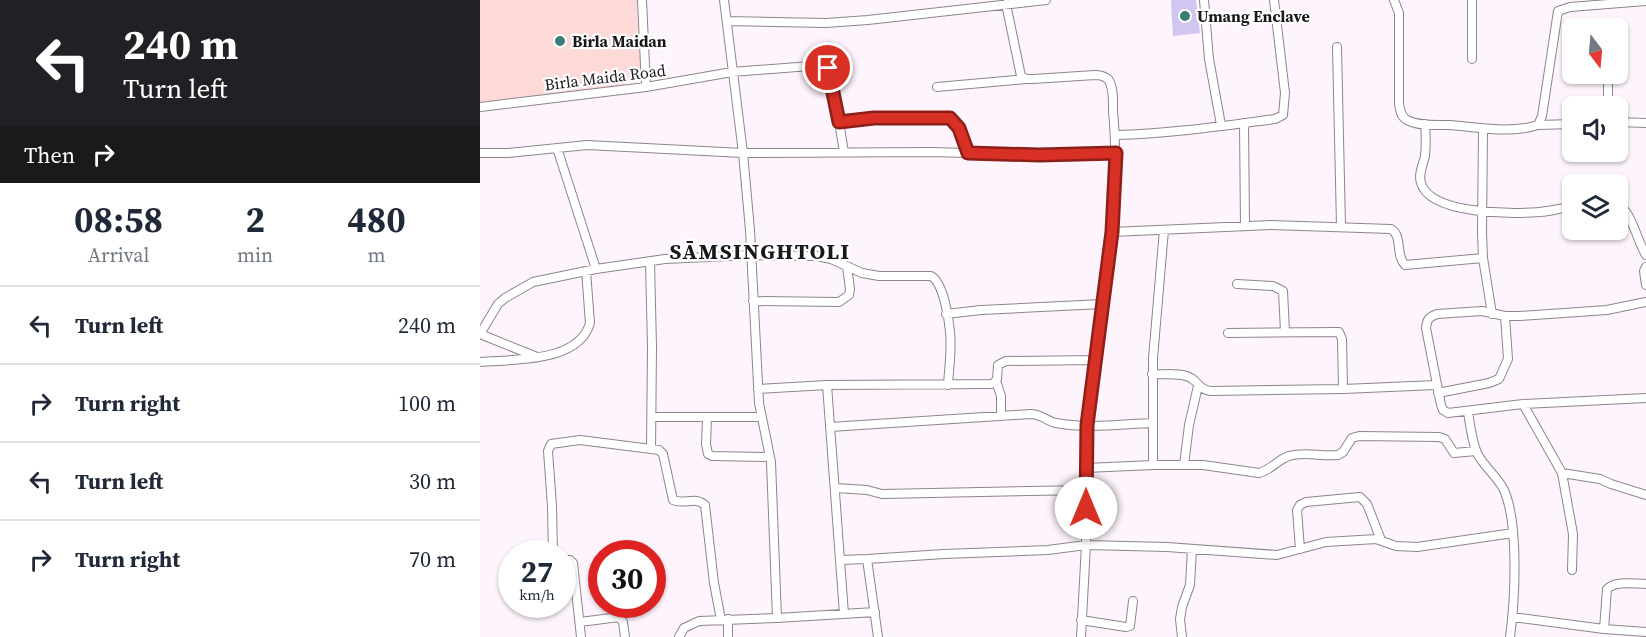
<!DOCTYPE html>
<meta charset="utf-8">
<style>
:root{--surface:#fff;--page:#f6f6f7;--text:#1f2937;--muted:#747a83;--line:#e0e1e3}
body{margin:0;font-family:"Source Serif 4",serif;background:var(--page);color:var(--text);height:100vh;display:flex;flex-direction:column;font-size:22px;white-space:nowrap}
*{box-sizing:border-box;margin:0}
p{font-size:20px;color:var(--muted)}
.icon{flex:none;width:33px;height:33px;fill:none;stroke:currentColor;stroke-width:2;stroke-linecap:round;stroke-linejoin:round}
.map{position:relative;flex:1;overflow:hidden}
.drawer{display:flex;flex-direction:column;background:var(--surface);width:480px}
.drawer>*{flex:none}
.top-card{background:#202124;color:#fff;overflow:hidden}
.needle{width:39px;rotate:164deg}
.fabs{position:absolute;left:1082px;top:18px;display:grid;gap:12px}
.fabs a{display:grid;place-items:center;width:66px;height:66px;border-radius:9px;background:var(--surface);box-shadow:0 2px 4px #0004;font-size:30px}
.speed{position:absolute;left:18px;top:540px;display:flex;gap:12px;font-size:30px;font-weight:700;text-align:center}
.speed>*{display:grid;place-content:center;width:78px;height:78px;border-radius:50%;background:var(--surface);box-shadow:0 2px 4px #0004;line-height:1}
.speed small{font-size:15px;font-weight:400}
.speed .limit{border:9px solid #d22;background:#fff;color:#111}
.pin{position:absolute;display:grid;place-items:center;width:51px;height:51px;color:#fff;margin:-26px;border:3px solid #fff;border-radius:50%;box-shadow:0 2px 6px #0007}
.me{position:absolute;width:66px;margin:-33px;rotate:0deg;stroke-linejoin:round;filter:drop-shadow(0 0 4px #0008)}
.turn{display:flex;align-items:center;gap:21px;height:126px;padding:0 24px;font-size:27px}
.turn .icon{width:78px;height:78px;stroke-width:2.5}
.turn b{display:block;font-size:42px;line-height:51px}
.then{display:flex;align-items:center;height:57px;padding:0 24px;background:#0003;gap:12px;font-size:22px}
.eta{display:flex;justify-content:space-evenly;align-items:center;height:102px;text-align:center}
.eta b{font-size:36px;font-weight:700;line-height:42px}
ul{padding:0;list-style:none}
li{display:flex;align-items:center;gap:18px;height:78px;padding:0 24px;border-top:2px solid var(--line)}
li div{flex:1}
li b{display:block;font-size:22px}
li em{font-style:normal}
main{display:flex;flex:1;min-height:0}
.map>svg:first-child{display:block}
.green{fill:#fddad7}
.building{fill:#d2c6f0}
.lines{fill:none;stroke-linecap:round;stroke-linejoin:round}
.street-casing{stroke:#8d858d;stroke-width:10}
.street{stroke:#fff;stroke-width:8}
.route-casing{stroke:#8d1f18;stroke-width:15}
.route{stroke:#d93025;stroke-width:10}
.poi-dot{fill:#387e76;stroke:#fff;stroke-width:2}
.labels{text-anchor:middle;dominant-baseline:central;stroke-width:4.5;stroke-linejoin:round;paint-order:stroke}
.poi-label{font-size:16px;font-weight:bold;fill:#1a171a;stroke:#fff;text-anchor:start}
.street-label{font-size:16px;fill:#1a171a;stroke:#fff}
.district-label{font-size:22px;font-weight:bold;letter-spacing:1.5px;fill:#1a171a;stroke:#fff}
</style>
<main>
<section class="drawer">
<div class="top-card">
<div class="turn"><svg class="icon" aria-label="left" viewBox="0 0 24 24"><path d="M17 20v-9H6M10 6l-5 5 5 5"/></svg><div><b>240 m</b>Turn left</div></div>
<div class="then">Then<svg class="icon" aria-label="right" viewBox="0 0 24 24"><path d="M7 20v-9h11M14 6l5 5-5 5"/></svg></div>
</div>
<div class="eta">
<div><b>08:58</b><p>Arrival</p></div>
<div><b>2</b><p>min</p></div>
<div><b>480</b><p>m</p></div>
</div>
<ul>
<li><svg class="icon" aria-label="left" viewBox="0 0 24 24"><path d="M17 20v-9H6M10 6l-5 5 5 5"/></svg><div><b>Turn left</b></div><em>240 m</em></li>
<li><svg class="icon" aria-label="right" viewBox="0 0 24 24"><path d="M7 20v-9h11M14 6l5 5-5 5"/></svg><div><b>Turn right</b></div><em>100 m</em></li>
<li><svg class="icon" aria-label="left" viewBox="0 0 24 24"><path d="M17 20v-9H6M10 6l-5 5 5 5"/></svg><div><b>Turn left</b></div><em>30 m</em></li>
<li><svg class="icon" aria-label="right" viewBox="0 0 24 24"><path d="M7 20v-9h11M14 6l5 5-5 5"/></svg><div><b>Turn right</b></div><em>70 m</em></li>
</ul>
</section>
<div class="map">
<svg width="1166" height="637" viewBox="0 0 1166 637">
<rect width="100%" height="100%" fill="#fef4fd"/>
<path class="green" d="M0 0H157L161 74 141 86 0 103Z"/>
<path class="building" d="M691 0H716L720 33 693 36Z"/>
<g class="lines">
<g class="street-casing">
<path id="street" d="M162 0 166 87
M724 0 729 59 741 125
M914 0 919 13V104C920 110 921 117 927 120 938 126 956 125 969 125 998 127 1030 134 1058 125L1062 116 1078 11 1090 7 1166 1
M526 4 541 76 546 79H553L615 75C620 75 624 76 628 79 634 87 633 102 633 111 641 194 625 277 615 360
M247 21 346 23 388 20 566 0
M857 47 861 226
M992 59V0
M457 87 546 79
M1128 106V74
M0 107 166 87 252 72 343 65 348 68 351 74 364 152
M359 122 395 118H470L479 128 488 153
M1137 122 1166 123
M764 123 765 226
M945 124C946 135 946 145 945 156 943 165 938 174 941 183 950 215 1034 214 1060 212 1071 211 1081 208 1092 207
M1058 125 1092 124
M1003 129 1002 233 1003 258 1012 314
M636 135C689 134 742 126 795 119L803 115 805 93 794 0
M77 148 116 269
M0 153H28L107 145 263 153 452 152 559 155 636 153
M1137 204C1151 209 1157 241 1166 255
M632 232 791 225 911 229C923 236 915 255 925 265L1003 258
M170 262 172 347 171 449
M1166 267 1164 271 1166 285
M757 284 793 286 803 291 805 332
M273 301 359 302 369 295 370 289 367 267
M1166 302 1127 310 1040 316H1025L1002 311 957 314C949 317 947 319 946 328L961 405 963 410 968 413 1043 404 1166 398
M466 314 501 310 622 304
M748 333 859 332 862 339 863 389
M57 357 0 334 18 304 25 298 53 282 116 269 185 259 271 255 337 256 351 259 382 273 399 276H451C463 282 469 318 470 332 472 349 469 368 468 385
M0 362C33 359 99 363 110 323L106 271
M672 374C684 375 702 372 711 378 719 383 720 390 731 391L863 389 956 385
M516 381 521 396V416
M347 385 511 384 514 383 517 379 518 365 526 361 615 360 607 425 606 545 568 550 464 554 387 559
M278 389 347 385 364 614
M958 393 1009 383 1019 379 1028 359 1025 316
M1043 404 1082 473 1093 534 1092 570
M988 412C990 425 992 441 997 453 1004 467 1017 476 1024 490 1039 524 1035 600 1030 637
M172 417H282
M227 418 226 444 228 454 232 456 290 457
M350 427 550 414C562 414 566 421 576 423 607 429 642 424 673 423
M673 465V358L684 230
M704 465 709 425 718 386
M606 468 673 465H723L779 473C791 470 797 460 809 456 825 451 842 457 858 455L863 452 872 438 879 436 959 437 965 439 974 453 996 451
M1082 473 1120 479 1131 484 1166 495
M355 488 387 490 402 494 606 490
M820 549 817 510 820 505 826 502 880 497 887 504 901 540
M73 554 72 506 68 451 71 444 100 440 179 450 183 454 193 500C204 505 215 496 225 505L234 583 241 620
M82 560H90L93 563 101 637
M361 560 387 559 398 637
M1032 617 1124 629 1166 632
M297 618 395 612
M248 619V637
M601 620 646 627 650 626 653 601
M100 622 139 617 143 622 145 637
M1124 629 1127 589C1136 580 1154 584 1166 584
M199 637 204 628 219 621 297 618 291 462 279 403 270 230 263 153 244 0
M601 637 606 545 687 547 797 555 846 542 896 539 916 546 937 547 1033 533
M702 637 700 619 702 607 710 585 712 549"/>
</g>
<use href="#street" class="street"/>
</g>
<g class="lines">
<g class="route-casing">
<path id="route" d="M348 68 359 122 394 118H470L479 128 488 153 559 155 636 153 632 232 607 425 606 508"/>
</g>
<use href="#route" class="route"/>
</g>
<g class="poi-dot">
<circle cx="705" cy="16" r="6"/>
<circle cx="80" cy="41" r="6"/>
</g>
<g class="labels">
<g class="poi-label">
<text x="717" y="16">Umang Enclave</text>
<text x="92" y="41">Birla Maidan</text>
</g>
<g class="street-label">
<text transform="translate(125 77) rotate(-7)">Birla Maida Road</text>
</g>
<g class="district-label">
<text x="280" y="251">SĀMSINGHTOLI</text>
</g>
</g>
</svg>
<div class="fabs">
<a><svg class="needle" viewBox="-14 -14 28 28"><path d="M0-13l5 13h-10z" fill="#e53935"/><path d="M0 13l5-13h-10z" fill="#747a83"/></svg></a>
<a><svg class="icon" aria-label="sound" viewBox="0 0 24 24"><path d="M4 9h4l5-4v14l-5-4H4zM17 9q2 3 0 6"/></svg></a>
<a><svg class="icon" aria-label="layers" viewBox="0 0 24 24"><path d="M12 4l9 5-9 5-9-5zM3 14l9 5 9-5"/></svg></a>
</div>
<div class="speed"><div>27<small>km/h</small></div><div class="limit">30</div></div>
<div class="pin" style="left:348px;top:68px;background:#d93025"><svg class="icon" aria-label="arrive" viewBox="0 0 24 24"><path d="M6 21V4h12l-3 4 3 4H6"/></svg></div>
<svg class="me" style="left:606px;top:508px" viewBox="-20 -20 40 40"><circle r="19" fill="#fff"/><path d="M0-13L10 11 0 6-10 11z" fill="#d93025"/></svg>
</div>
</main>
